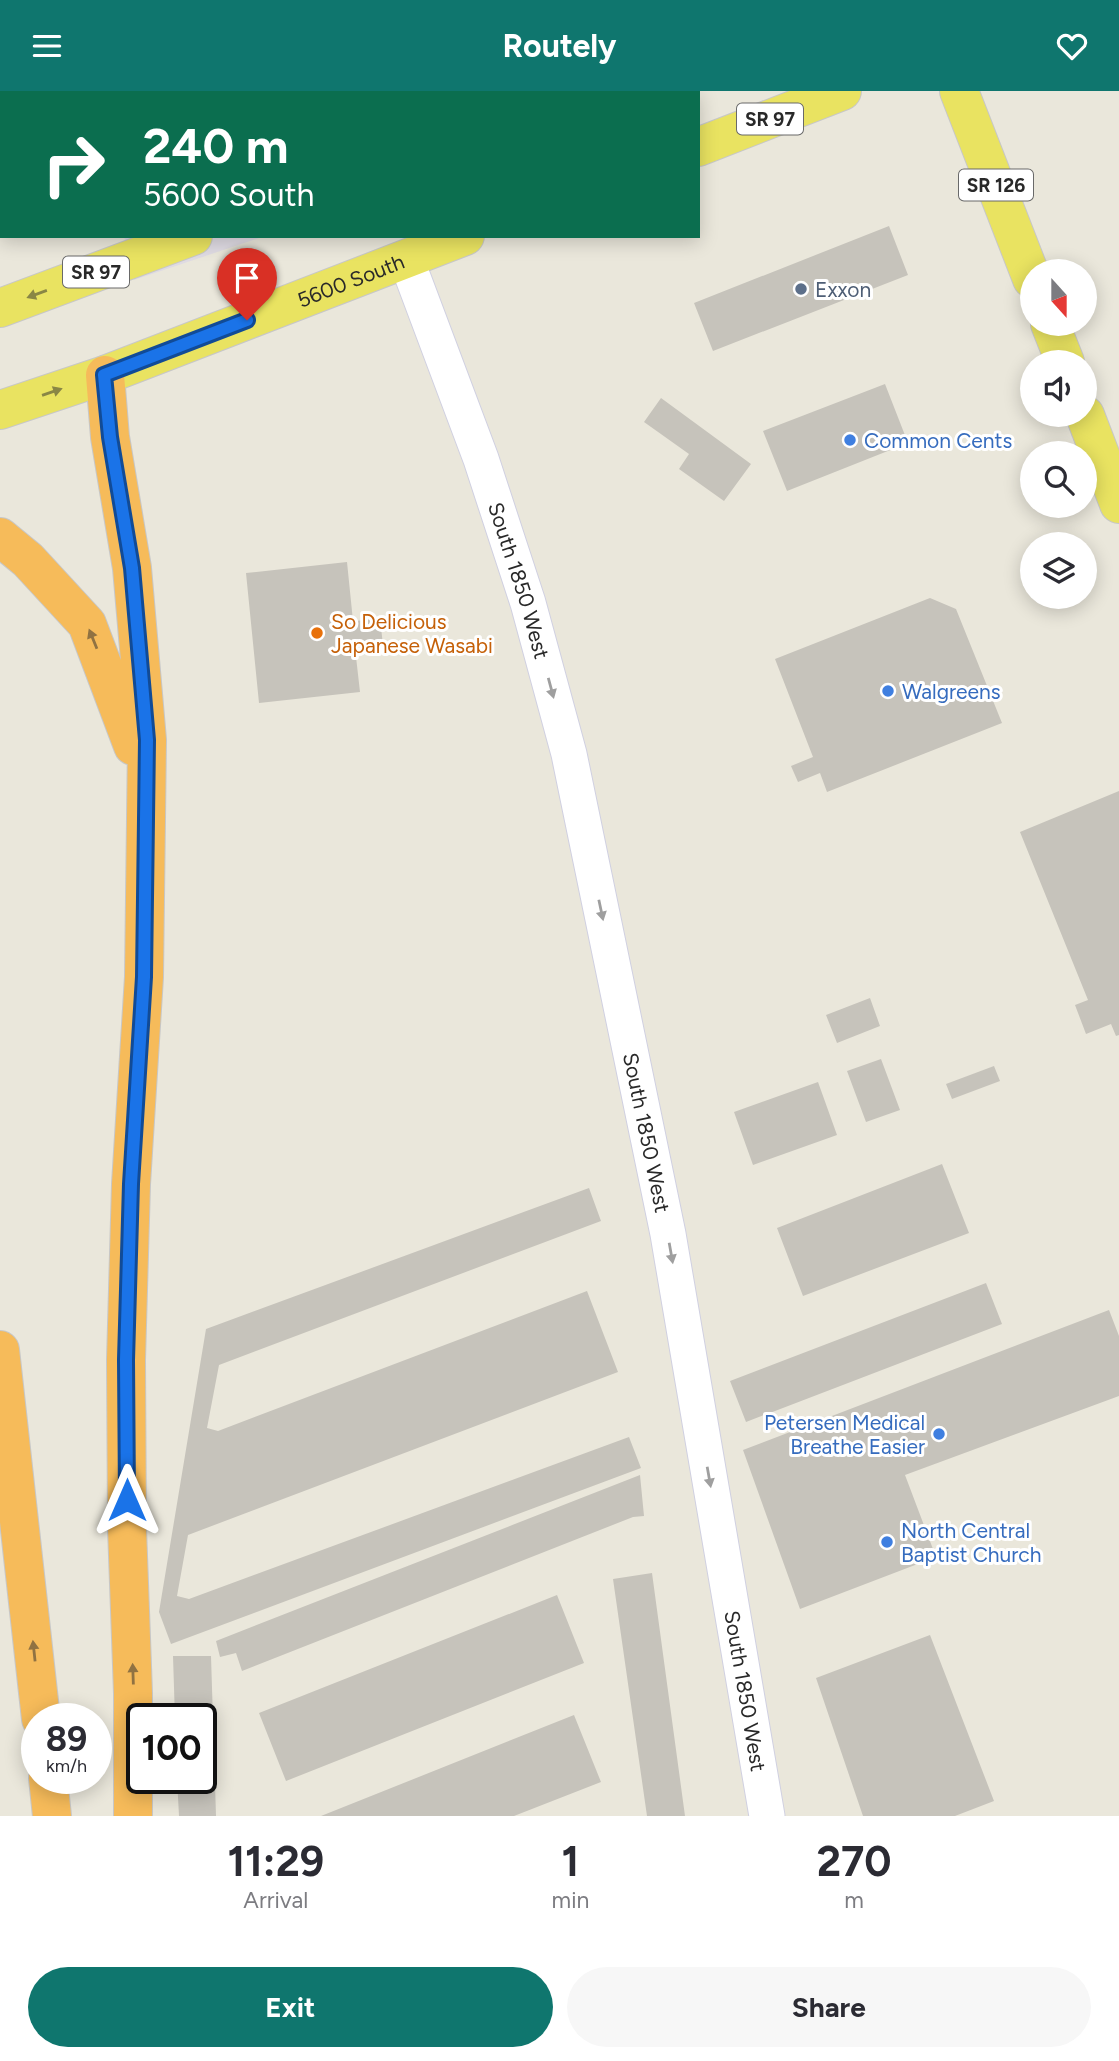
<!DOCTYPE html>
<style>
:root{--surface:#fff;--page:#f7f7f7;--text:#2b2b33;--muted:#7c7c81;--accent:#0f766e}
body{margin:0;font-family:Figtree,sans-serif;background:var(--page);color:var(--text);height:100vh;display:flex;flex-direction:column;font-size:26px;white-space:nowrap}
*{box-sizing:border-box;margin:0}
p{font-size:23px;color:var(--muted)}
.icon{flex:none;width:38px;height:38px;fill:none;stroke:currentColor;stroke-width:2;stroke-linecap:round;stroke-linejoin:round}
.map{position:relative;height:1725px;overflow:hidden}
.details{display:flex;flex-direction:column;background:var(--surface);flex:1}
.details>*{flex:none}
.banner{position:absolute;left:0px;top:0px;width:700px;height:147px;box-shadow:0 4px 18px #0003;background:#0b6e4f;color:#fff;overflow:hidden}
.needle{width:46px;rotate:159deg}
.buttons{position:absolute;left:1020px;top:168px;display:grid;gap:14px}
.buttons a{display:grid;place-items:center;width:77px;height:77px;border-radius:50%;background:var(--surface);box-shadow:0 4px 18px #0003;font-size:35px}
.speed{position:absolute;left:21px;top:1612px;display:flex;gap:14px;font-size:35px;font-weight:700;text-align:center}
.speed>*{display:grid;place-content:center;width:91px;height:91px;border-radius:50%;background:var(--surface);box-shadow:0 4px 18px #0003;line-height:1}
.speed small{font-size:18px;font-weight:400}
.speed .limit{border:4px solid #111;border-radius:10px;background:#fff;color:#111}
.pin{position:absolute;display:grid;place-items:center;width:60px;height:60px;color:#fff;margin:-72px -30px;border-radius:50% 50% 50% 0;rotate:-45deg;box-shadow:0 0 7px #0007}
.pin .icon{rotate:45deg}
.me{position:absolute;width:77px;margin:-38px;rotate:0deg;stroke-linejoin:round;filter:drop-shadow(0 0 5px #0008)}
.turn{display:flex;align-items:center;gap:24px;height:147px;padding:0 28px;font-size:32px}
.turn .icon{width:91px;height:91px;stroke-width:2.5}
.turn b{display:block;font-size:49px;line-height:60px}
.eta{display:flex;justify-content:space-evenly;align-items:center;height:119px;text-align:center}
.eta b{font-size:42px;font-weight:700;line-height:49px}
.action{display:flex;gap:14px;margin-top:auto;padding:14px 28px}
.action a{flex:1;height:80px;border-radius:42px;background:var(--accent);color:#fff;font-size:28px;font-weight:700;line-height:80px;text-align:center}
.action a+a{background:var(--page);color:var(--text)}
header{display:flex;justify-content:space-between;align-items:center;height:91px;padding:0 28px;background:var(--accent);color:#fff;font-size:32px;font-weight:700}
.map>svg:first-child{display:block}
.industrial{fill:#dfdbe3}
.building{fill:#c6c3bb}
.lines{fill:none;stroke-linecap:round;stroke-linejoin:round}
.street-casing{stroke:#d0d0e1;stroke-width:37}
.primary-casing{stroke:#c7c7c7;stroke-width:40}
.highway-casing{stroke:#c7c7c7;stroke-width:40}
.street{stroke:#fff;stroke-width:35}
.primary{stroke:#e9e361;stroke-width:38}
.highway{stroke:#f6bb5a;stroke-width:38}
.oneway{fill:#898645}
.oneway2{fill:#907242}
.oneway3{fill:#9f9f9f}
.route-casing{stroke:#114b97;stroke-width:18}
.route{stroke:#1a73e8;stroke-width:12}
.service-dot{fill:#5c6f8a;stroke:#fff;stroke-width:2.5}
.shop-dot{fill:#3f7fe0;stroke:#fff;stroke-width:2.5}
.food-dot{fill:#e8710a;stroke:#fff;stroke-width:2.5}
.labels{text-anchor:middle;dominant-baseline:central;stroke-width:6;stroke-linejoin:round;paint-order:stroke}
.shield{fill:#fff;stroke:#696969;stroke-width:2}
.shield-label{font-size:19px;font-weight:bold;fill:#292929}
.street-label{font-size:21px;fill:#292929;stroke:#fff}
.service-label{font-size:21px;fill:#4e5e75;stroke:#fff;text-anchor:start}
.shop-label{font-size:21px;fill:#366cbe;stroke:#fff;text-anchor:start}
.food-label{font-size:21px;fill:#c56008;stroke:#fff;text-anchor:start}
</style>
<header><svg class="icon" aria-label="menu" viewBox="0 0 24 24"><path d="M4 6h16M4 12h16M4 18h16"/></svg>Routely<svg class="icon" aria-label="heart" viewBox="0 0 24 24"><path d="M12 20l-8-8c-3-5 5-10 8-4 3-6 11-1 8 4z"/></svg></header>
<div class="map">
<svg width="1119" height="1725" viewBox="0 0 1119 1725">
<rect width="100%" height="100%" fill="#eae7db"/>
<path class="industrial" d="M124 145H265L134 189Z"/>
<path class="building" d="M889 135 908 184 713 260 694 212Z
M885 293 908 352 787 400 763 340Z
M661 307 751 373 724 410 679 378 689 363 644 331Z
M347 471 353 530 380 528 383 554 355 557 360 601 259 612 246 482Z
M930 507 956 518 1002 632 827 701 820 682 798 691 791 675 813 666 775 568Z
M1119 700V944L1116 945 1111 933 1086 943 1075 914 1088 909 1020 741Z
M870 907 880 935 837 952 826 924Z
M881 968 900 1019 866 1031 847 980Z
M994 975 1000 990 952 1008 946 993Z
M818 991 837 1044 753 1074 734 1021Z
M942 1073 969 1142 803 1205 777 1137Z
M589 1097 601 1130 219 1274 207 1337 218 1340 587 1200 618 1281 188 1444 177 1505 189 1508 629 1346 641 1377 171 1553 159 1521 206 1238Z
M986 1192 1002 1233 746 1331 730 1290Z
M1109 1219 1119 1245V1305L905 1384 936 1466 800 1518 743 1359Z
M640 1384 644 1425 633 1426 242 1580 236 1562 220 1566 216 1550Z
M652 1482 685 1725H647L613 1488Z
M557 1504 584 1572 286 1690 259 1622Z
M930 1544 994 1710 955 1725H863L816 1587Z
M173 1565H211L216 1725H179L177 1687H201V1628H175Z
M574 1624 601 1691 514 1725H321Z"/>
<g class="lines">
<g class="street-casing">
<g id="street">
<path id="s1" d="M406 168 481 368 528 512 569 663 668 1143 767 1725"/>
</g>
</g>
<g class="primary-casing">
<g id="primary">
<path d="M959 0 1032 188"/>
<path d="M573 2 577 0"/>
<path d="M698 56 842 0"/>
<path d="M0 217 193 145"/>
<path d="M1050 233 1065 271"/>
<path id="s2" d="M0 319 105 284 465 145"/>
<path d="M1085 324 1119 413"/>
</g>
</g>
<g class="highway-casing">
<path id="highway" d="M94 0 95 2
M23 2 24 0
M0 58 2 54
M105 284 110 346 132 477 147 649 144 886 131 1093 126 1269 127 1437 133 1602V1725
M0 446 28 469 87 533 133 655
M0 1259 41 1628
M48 1687 52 1725"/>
</g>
<use href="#street" class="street"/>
<use href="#primary" class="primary"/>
<use href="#highway" class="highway"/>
</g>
<defs><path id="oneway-solid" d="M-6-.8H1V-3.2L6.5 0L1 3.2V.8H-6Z" transform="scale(1.75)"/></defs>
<g class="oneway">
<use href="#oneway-solid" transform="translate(37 203) rotate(160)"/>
<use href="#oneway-solid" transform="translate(52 301) rotate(-19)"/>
</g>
<g class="oneway2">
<use href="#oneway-solid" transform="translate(93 548) rotate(-112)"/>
<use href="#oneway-solid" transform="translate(34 1560) rotate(-96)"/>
<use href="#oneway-solid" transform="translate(133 1583) rotate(-92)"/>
</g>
<g class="oneway3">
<use href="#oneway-solid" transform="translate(551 597) rotate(75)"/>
<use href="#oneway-solid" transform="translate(601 819) rotate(78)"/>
<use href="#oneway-solid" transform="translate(671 1162) rotate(80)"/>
<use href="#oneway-solid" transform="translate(709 1386) rotate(80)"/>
</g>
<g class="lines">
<g class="route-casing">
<path id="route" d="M127 1409 126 1269 131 1093 144 886 147 649 132 477 110 346 104 284 247 229"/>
</g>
<use href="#route" class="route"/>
</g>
<circle class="service-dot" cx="801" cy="198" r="7"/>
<g class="shop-dot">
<circle cx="850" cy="349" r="7"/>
<circle cx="888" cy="600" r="7"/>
<circle cx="939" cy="1343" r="7"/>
<circle cx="887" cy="1451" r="7"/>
</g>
<circle class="food-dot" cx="317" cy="542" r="7"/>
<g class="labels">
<g class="shield">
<rect x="737" y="12.5" width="66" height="31" rx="5"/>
<rect x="959" y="78.5" width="74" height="31" rx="5"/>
<rect x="63" y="165.5" width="66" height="31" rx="5"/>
</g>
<g class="shield-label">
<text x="770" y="28">SR 97</text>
<text x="996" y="94">SR 126</text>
<text x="96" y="181">SR 97</text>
</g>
<g class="street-label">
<text stroke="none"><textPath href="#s2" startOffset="374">5600 South</textPath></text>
<text stroke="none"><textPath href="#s1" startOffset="341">South 1850 West</textPath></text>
<text stroke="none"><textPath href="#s1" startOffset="908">South 1850 West</textPath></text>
<text stroke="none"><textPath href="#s1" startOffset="1475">South 1850 West</textPath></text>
</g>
<g class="service-label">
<text x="815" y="198">Exxon</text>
</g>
<g class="shop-label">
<text x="864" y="349">Common Cents</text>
<text x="902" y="600">Walgreens</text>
<text x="925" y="1331" text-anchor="end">Petersen Medical<tspan x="925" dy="24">Breathe Easier</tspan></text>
<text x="901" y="1439">North Central<tspan x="901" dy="24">Baptist Church</tspan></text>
</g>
<g class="food-label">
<text x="331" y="530">So Delicious<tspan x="331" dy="24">Japanese Wasabi</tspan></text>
</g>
</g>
</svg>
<div class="buttons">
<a><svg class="needle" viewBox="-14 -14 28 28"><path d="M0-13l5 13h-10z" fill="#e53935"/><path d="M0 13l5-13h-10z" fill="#7c7c81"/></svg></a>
<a><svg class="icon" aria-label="sound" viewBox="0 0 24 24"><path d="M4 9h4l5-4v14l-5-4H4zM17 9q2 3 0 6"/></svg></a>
<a><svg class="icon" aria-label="search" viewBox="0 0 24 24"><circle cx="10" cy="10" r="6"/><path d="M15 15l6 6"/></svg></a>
<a><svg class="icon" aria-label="layers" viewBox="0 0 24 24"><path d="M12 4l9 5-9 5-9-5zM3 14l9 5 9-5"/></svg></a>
</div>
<div class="speed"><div>89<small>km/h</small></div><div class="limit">100</div></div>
<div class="pin" style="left:247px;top:229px;background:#d93025"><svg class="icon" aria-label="arrive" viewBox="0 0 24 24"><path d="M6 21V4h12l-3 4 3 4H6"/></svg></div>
<svg class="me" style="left:127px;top:1409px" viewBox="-20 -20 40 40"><path d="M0-17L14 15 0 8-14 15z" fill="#1a73e8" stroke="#fff" stroke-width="4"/></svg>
<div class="banner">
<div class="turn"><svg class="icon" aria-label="right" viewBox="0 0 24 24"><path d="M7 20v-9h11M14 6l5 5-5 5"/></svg><div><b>240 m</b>5600 South</div></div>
</div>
</div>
<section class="details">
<div class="eta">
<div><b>11:29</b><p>Arrival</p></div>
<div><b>1</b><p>min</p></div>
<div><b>270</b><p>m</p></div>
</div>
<div class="action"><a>Exit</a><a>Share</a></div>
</section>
